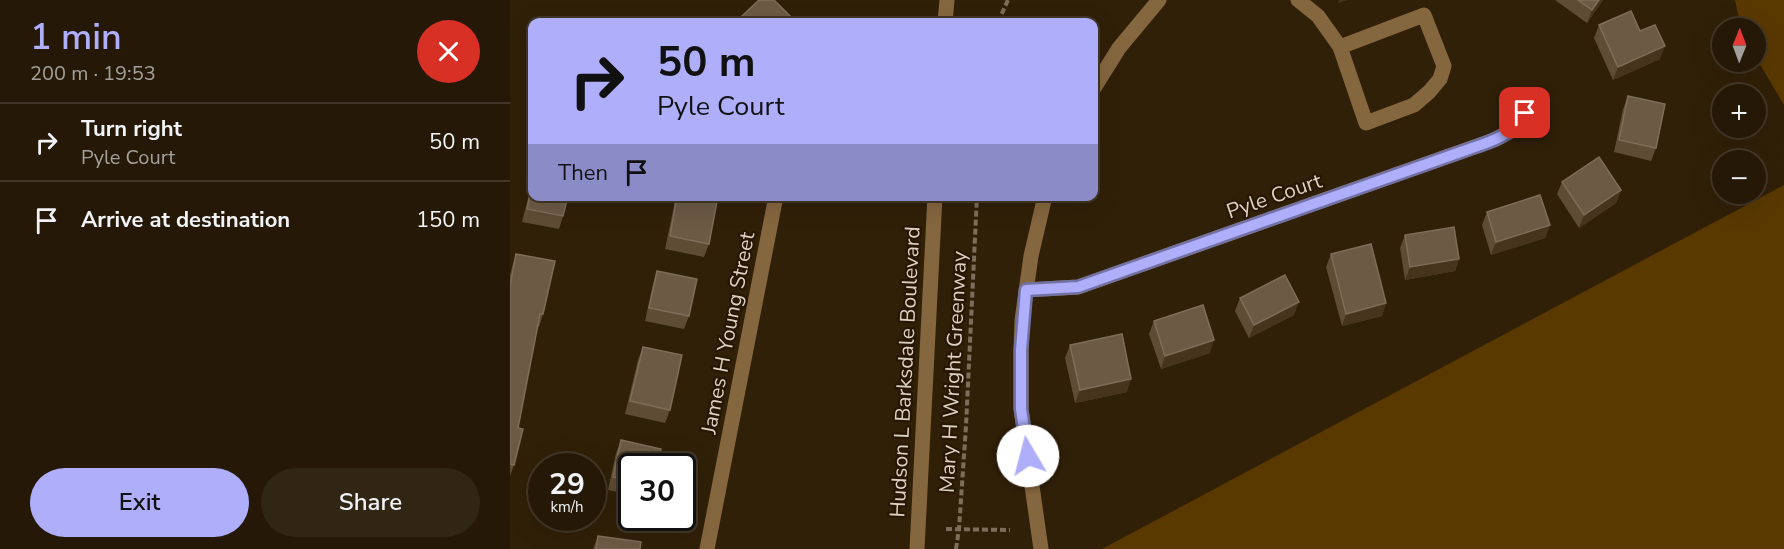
<!DOCTYPE html>
<meta charset="utf-8">
<style>
:root{--surface:#251806;--page:#312514;--text:#f1f3f6;--muted:#a3a09b;--line:#423728;--accent:#aeaefb}
body{margin:0;font-family:"Nunito Sans",sans-serif;background:var(--page);color:var(--text);height:100vh;display:flex;flex-direction:column;font-size:22px;white-space:nowrap}
*{box-sizing:border-box;margin:0}
p{font-size:20px;color:var(--muted)}
.icon{flex:none;width:33px;height:33px;fill:none;stroke:currentColor;stroke-width:2;stroke-linecap:round;stroke-linejoin:round}
.map{position:relative;flex:1;overflow:hidden}
.details{display:flex;flex-direction:column;background:var(--surface);width:510px}
.details>*{flex:none}
.hud{position:absolute;left:18px;top:18px;width:570px;height:183px;border-radius:12px;box-shadow:0 6px 24px #0002,0 0 0 2px var(--line);background:#aeaefb;color:#111;overflow:hidden}
.needle{width:39px;rotate:1deg}
.tools{position:absolute;left:1202px;top:18px;display:grid;gap:12px}
.tools a{display:grid;place-items:center;width:54px;height:54px;border-radius:50%;background:var(--surface);box-shadow:0 6px 24px #0002,0 0 0 2px var(--line);font-size:30px}
.speed{position:absolute;left:18px;top:453px;display:flex;gap:12px;font-size:30px;font-weight:700;text-align:center}
.speed>*{display:grid;place-content:center;width:78px;height:78px;border-radius:50%;background:var(--surface);box-shadow:0 6px 24px #0002,0 0 0 2px var(--line);line-height:1}
.speed small{font-size:15px;font-weight:400}
.speed .limit{border:3px solid #111;border-radius:9px;background:#fff;color:#111}
.pin{position:absolute;display:grid;place-items:center;width:51px;height:51px;color:#fff;margin:-26px;border-radius:12px;box-shadow:0 3px 9px #0006}
.me{position:absolute;width:66px;margin:-33px;rotate:352deg;stroke-linejoin:round;filter:drop-shadow(0 0 4px #0008)}
.turn{display:flex;align-items:center;gap:21px;height:126px;padding:0 30px;font-size:27px}
.turn .icon{width:78px;height:78px;stroke-width:2.5}
.turn b{display:block;font-size:42px;line-height:51px}
.then{display:flex;align-items:center;height:57px;padding:0 30px;background:#0003;gap:12px;font-size:22px}
.round{display:grid;place-items:center;flex:none;width:63px;height:63px;border-radius:32px;background:var(--page)}
.head{display:flex;align-items:center;justify-content:space-between;height:102px;padding:0 30px}
h1{font-size:36px;font-weight:600;line-height:45px;color:var(--accent)}
.action{display:flex;gap:12px;margin-top:auto;padding:12px 30px}
.action a{flex:1;height:69px;border-radius:36px;background:var(--accent);color:#111;font-size:24px;font-weight:600;line-height:69px;text-align:center}
.action a+a{background:var(--page);color:var(--text)}
ul{padding:0;list-style:none}
li{display:flex;align-items:center;gap:18px;height:78px;padding:0 30px;border-top:2px solid var(--line)}
li div{flex:1}
li b{display:block;font-size:22px}
li em{font-style:normal}
main{display:flex;flex:1;min-height:0}
.map>svg:first-child{display:block}
.green{fill:#5a3900}
.lines{fill:none;stroke-linecap:round;stroke-linejoin:round}
.path{stroke:#7d6e5b;stroke-width:4;stroke-dasharray:6 3;stroke-linecap:butt}
.minor{stroke:#85673f;stroke-width:15}
.wall{fill:#5f4c35}
.shaded-wall{fill:#47341c}
.building{fill:#6c5a44;stroke:#7e6d58;stroke-width:1.5}
.route-casing{stroke:#7171a3;stroke-width:15}
.route{stroke:#aeaefb;stroke-width:10}
.labels{text-anchor:middle;dominant-baseline:central;stroke-width:4.5;stroke-linejoin:round;paint-order:stroke}
.street-label{font-size:21px;fill:#ddd1c4;stroke:#271601}
</style>
<main>
<section class="details">
<div class="head"><div><h1>1 min</h1><p>200 m · 19:53</p></div><a class="round" style="background:#d93025;color:#fff"><svg class="icon" aria-label="close" viewBox="0 0 24 24"><path d="M6 6l12 12M18 6L6 18"/></svg></a></div>
<ul>
<li><svg class="icon" aria-label="right" viewBox="0 0 24 24"><path d="M7 20v-9h11M14 6l5 5-5 5"/></svg><div><b>Turn right</b><p>Pyle Court</p></div><em>50 m</em></li>
<li><svg class="icon" aria-label="arrive" viewBox="0 0 24 24"><path d="M6 21V4h12l-3 4 3 4H6"/></svg><div><b>Arrive at destination</b></div><em>150 m</em></li>
</ul>
<div class="action"><a>Exit</a><a>Share</a></div>
</section>
<div class="map">
<svg width="1274" height="549" viewBox="0 0 1274 549">
<rect width="100%" height="100%" fill="#312008"/>
<path class="green" d="M1225 0H1274V105L1245 56V28H1231Z
M1274 185V549H592Z"/>
<g class="lines">
<path class="path" d="M488 22 498 0
M436 529 500 530
M446 549 449 529 456 426 467 196"/>
<path class="minor" d="M788 0 808 16 830 47 856 123 904 105 919 92 930 79 934 66 914 15 830 47
M435 22 437 0
M584 88 609 48 649 0
M516 290 568 287 984 140 1003 130 1015 113
M197 549 266 196
M407 549 425 196
M531 549 511 409V349L512 320 521 256 535 196"/>
</g>
<path class="wall" d="M1045 0H1093L1077 23Z
M230 18 286 22H228Z
M1089 25 1130 31 1150 59 1103 80 1084 38Z
M1118 96 1146 148 1141 161 1104 152 1113 109Z
M1052 182 1111 190 1106 203 1069 228 1047 194Z
M22 183V196L53 216 49 229 12 222Z
M166 196H208L199 244 194 257 155 249Z
M977 212 1040 225 1035 238 981 255 972 225Z
M895 235 949 259 945 271 895 280 890 248Z
M6 254 33 314 29 327H27L8 428 4 465 0 476V275L2 267Z
M821 254 876 303 872 316 832 326 816 267Z
M147 271 179 316 174 329 135 321 143 284Z
M730 298 784 315 739 338 725 311Z
M644 321 700 353 651 369 639 334Z
M560 345 617 392 565 403 555 358Z
M133 347 160 410 155 423 115 414 128 360Z
M111 440 122 466V495L98 490 106 453Z
M88 536 130 549H83Z"/>
<path class="shaded-wall" d="M829 0H838L828 3Z
M1089 0H1093L1077 23 1082 10Z
M1155 46 1150 59 1103 80 1108 67Z
M1111 190 1106 203 1069 228 1074 215Z
M1040 225 1035 238 981 255 986 242Z
M949 259 945 271 895 280 900 267Z
M789 302 784 315 739 338 744 325Z
M876 303 872 316 832 326 836 314Z
M704 340 700 353 651 369 655 356Z
M621 379 617 392 565 403 570 390Z"/>
<path class="building" d="M249 0H264L286 22H235L230 18Z
M1068 0H1089L1082 10Z
M1121 11 1130 31 1145 25 1155 46 1108 67 1089 25Z
M1118 96 1155 104 1146 148 1109 140Z
M1089 157 1111 190 1074 215 1052 182Z
M22 185V196H58L53 216 17 209Z
M1030 195 1040 225 986 242 977 212Z
M167 196H208L199 244 160 236Z
M944 227 949 259 900 267 895 235Z
M861 244 876 303 836 314 821 254Z
M6 254 45 261 33 314H30L8 428 13 429 4 465 0 464V286Z
M147 271 187 279 179 316 139 308Z
M775 275 789 302 744 325 730 298Z
M693 305 704 340 655 356 644 321Z
M612 334 621 379 570 390 560 345Z
M133 347 172 355 160 410 120 401Z
M111 440 151 449 147 466H122V481L103 477Z
M88 536 131 542 130 549H86Z"/>
<g class="lines">
<g class="route-casing">
<path id="route" d="M518 456 511 409V350L516 290 568 287 962 148C986 140 1001 135 1015 113"/>
</g>
<use href="#route" class="route"/>
</g>
<g class="labels">
<g class="street-label">
<text transform="translate(764 196) rotate(-19)">Pyle Court</text>
<text transform="translate(218 333) rotate(-79)">James H Young Street</text>
<text transform="translate(395 372) rotate(-87)">Hudson L Barksdale Boulevard</text>
<text transform="translate(443 372) rotate(-87)">Mary H Wright Greenway</text>
</g>
</g>
</svg>
<div class="tools">
<a><svg class="needle" viewBox="-14 -14 28 28"><path d="M0-13l5 13h-10z" fill="#e53935"/><path d="M0 13l5-13h-10z" fill="#a3a09b"/></svg></a>
<a>+</a>
<a>−</a>
</div>
<div class="speed"><div>29<small>km/h</small></div><div class="limit">30</div></div>
<div class="pin" style="left:1015px;top:113px;background:#d93025"><svg class="icon" aria-label="arrive" viewBox="0 0 24 24"><path d="M6 21V4h12l-3 4 3 4H6"/></svg></div>
<svg class="me" style="left:518px;top:456px" viewBox="-20 -20 40 40"><circle r="19" fill="#fff"/><path d="M0-13L10 11 0 6-10 11z" fill="#aeaefb"/></svg>
<div class="hud">
<div class="turn"><svg class="icon" aria-label="right" viewBox="0 0 24 24"><path d="M7 20v-9h11M14 6l5 5-5 5"/></svg><div><b>50 m</b>Pyle Court</div></div>
<div class="then">Then<svg class="icon" aria-label="arrive" viewBox="0 0 24 24"><path d="M6 21V4h12l-3 4 3 4H6"/></svg></div>
</div>
</div>
</main>
